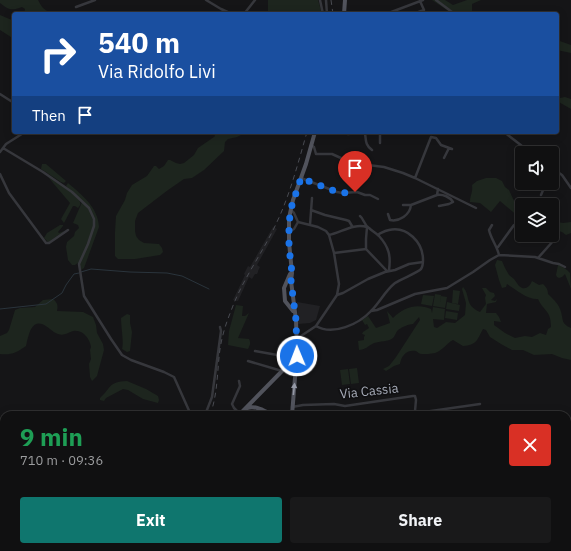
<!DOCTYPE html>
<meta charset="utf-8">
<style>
:root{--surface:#101011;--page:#19191a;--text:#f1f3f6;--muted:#9c9d9f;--line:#303031;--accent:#0f766e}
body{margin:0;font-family:"IBM Plex Sans",sans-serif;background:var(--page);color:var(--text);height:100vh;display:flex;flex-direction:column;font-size:15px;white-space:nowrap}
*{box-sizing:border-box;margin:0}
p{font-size:13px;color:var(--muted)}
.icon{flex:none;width:22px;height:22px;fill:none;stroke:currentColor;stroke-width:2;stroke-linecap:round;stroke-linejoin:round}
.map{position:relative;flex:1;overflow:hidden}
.panel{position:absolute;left:0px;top:411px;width:571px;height:140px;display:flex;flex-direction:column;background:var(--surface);border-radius:12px 12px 0 0;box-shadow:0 2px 10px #0003,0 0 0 1px var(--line)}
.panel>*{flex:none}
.hud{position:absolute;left:12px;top:12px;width:547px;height:122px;border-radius:4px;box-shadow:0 2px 10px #0003,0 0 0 1px var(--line);background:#1a4fa0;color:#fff;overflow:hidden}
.buttons{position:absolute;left:515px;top:146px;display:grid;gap:8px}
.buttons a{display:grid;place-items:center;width:44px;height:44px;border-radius:4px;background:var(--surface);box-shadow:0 2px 10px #0003,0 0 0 1px var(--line);font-size:20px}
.pin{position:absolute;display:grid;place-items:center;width:34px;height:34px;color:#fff;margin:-41px -17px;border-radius:50% 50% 50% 0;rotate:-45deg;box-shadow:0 0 4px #0007}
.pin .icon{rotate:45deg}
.me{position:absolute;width:44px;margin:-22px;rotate:359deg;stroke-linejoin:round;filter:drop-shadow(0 0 3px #0008)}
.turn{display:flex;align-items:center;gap:14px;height:84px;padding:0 20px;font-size:18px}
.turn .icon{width:52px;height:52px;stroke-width:2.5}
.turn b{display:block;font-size:28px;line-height:34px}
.then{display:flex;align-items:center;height:38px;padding:0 20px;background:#0003;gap:8px;font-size:15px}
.round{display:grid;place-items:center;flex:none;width:42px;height:42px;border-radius:4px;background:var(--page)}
.head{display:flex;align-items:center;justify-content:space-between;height:68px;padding:0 20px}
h1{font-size:24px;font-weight:700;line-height:30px;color:#1e9e55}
.button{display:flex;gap:8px;margin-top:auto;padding:8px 20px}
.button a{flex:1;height:46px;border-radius:4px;background:var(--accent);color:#fff;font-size:16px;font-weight:700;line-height:46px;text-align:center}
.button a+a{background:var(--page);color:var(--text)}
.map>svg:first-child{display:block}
.built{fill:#212124}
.green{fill:#1d251e}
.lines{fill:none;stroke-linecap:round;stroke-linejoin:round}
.stream{stroke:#2a343c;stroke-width:1}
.minor{stroke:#36373c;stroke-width:2.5}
.primary{stroke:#51535c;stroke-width:4}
.rail{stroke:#494b52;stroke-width:1;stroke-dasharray:5 4;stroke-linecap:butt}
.oneway{fill:#9599a6}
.route{stroke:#1a73e8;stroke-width:7;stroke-dasharray:0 12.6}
.labels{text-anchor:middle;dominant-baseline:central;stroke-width:3.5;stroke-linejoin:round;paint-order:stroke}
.street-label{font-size:13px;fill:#a6abb8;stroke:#101012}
</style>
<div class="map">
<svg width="571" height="551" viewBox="0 0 571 551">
<rect width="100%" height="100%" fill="#151517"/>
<path class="built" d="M273 227 277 229 257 265 260 267 258 271V272L257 274H255L252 279 249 277 238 301 233 300 245 275 244 274 248 266 250 267Z
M297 302 320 306 316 320 310 323 298 324Z"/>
<path class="green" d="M0 0H38C44 12 48 12 61 13L24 14 25 9 22 7C11 11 9 10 0 3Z
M268 0H318L322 14H268Z
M432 0H445L453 5 467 0H481L472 4V11L462 13 463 14H453Z
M0 15 14 21V39L0 30Z
M557 40 571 45V53L557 50Z
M565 97 571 99V109L557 101V99L560 98Z
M213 132H247L237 137 228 139 225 142 224 151 204 170 192 178 184 179 168 190 138 213 135 221V231L136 236 139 240 144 243 159 244 162 248 163 252 160 255 135 259H118L115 256V232L116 216 125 200 127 193 132 185 147 176 154 166H156L159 169 164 166 168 160H170L176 163 180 164 184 163 194 155 198 148 214 137 215 136Z
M42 164H46L66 181 64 183 61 182 41 169Z
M48 177C55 182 78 195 80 202 81 204 80 206 78 208L75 206H73L64 223 61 219 70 203Z
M486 178H496L502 181 505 187 509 190 515 203 522 211V235H541L539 237 518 234 517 229 515 223 519 217 500 201 491 212 480 203 470 202C470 195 473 193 472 185L477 181Z
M68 183C82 195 98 207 99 227L84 268 81 270 80 267 79 263H78L75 265H72L68 260 66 247 67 242 74 236 75 232 79 228 78 225 73 223 82 202 80 199 66 186Z
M552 221 563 223 571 222V233L566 235 562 232 552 229Z
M60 225H63V226L58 232 59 233 64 231 63 232 49 242H48L44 238 47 233Z
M497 260 502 261 505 268 509 275 514 279 519 286 522 288C527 289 530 286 532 281L539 285 543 284C546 287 548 289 548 294 552 298 558 303 560 309 564 319 560 323 571 328V360L562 358 552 354 534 355 523 350H512L501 344 490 337 486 330 483 329C477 340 477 345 463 346L453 340C447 343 442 351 435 353 431 354 425 354 422 354 419 354 418 352 416 351 407 349 401 356 400 364L394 366 386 371 383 369 389 366 396 357 420 320 419 317 413 324C409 324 402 327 398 330 396 332 395 336 393 338 388 342 380 341 374 343 368 346 365 350 359 350L358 341 364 340V337L365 335 362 334 363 332 369 328 367 324 365 325 362 320 368 316 376 328 390 323 387 311 393 318C404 307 417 303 431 309L432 313 433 307 439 308 438 319 439 308 445 309 444 320 433 319 434 327 437 328 446 322 455 323 465 315 466 303 462 289 463 287C471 296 464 305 480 312L486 304 485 298 486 295 482 288H486L490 292 494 293 495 296 491 300 495 301 497 299 496 302 487 304 486 313H496L499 317 501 322 494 321V325L505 333 515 338 525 336 532 337 540 333 546 335 548 329 551 327C551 310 544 312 538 299 528 300 515 289 507 284L506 287 502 288 499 280 495 265Z
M558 265H560C563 268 567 269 570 273L571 289 565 274 562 277 559 278 557 277 556 275Z
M453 290 460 291 458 304 452 303Z
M435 294 441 295 440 304 441 296 447 297 445 308 433 306Z
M423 295 434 296 432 306 421 304Z
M53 299C58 303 58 306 57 311L83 312 93 317 96 325 97 333 103 344 104 350 97 376 92 381 90 377 89 364 91 359 90 350 91 347C90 339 83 329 73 331 67 333 64 336 58 334 52 332 48 326 42 324 30 320 28 339 26 346 16 353 12 355 0 354V336L7 333 9 330 15 310 20 308 35 307 43 300Z
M447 302 460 305 459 311 446 309Z
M236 305 243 306 242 316H245L249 313 238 338 249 339C251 343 250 345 248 349L228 345 229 331Z
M446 311 458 313 457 320 445 318Z
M127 314 130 315V323L132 332 130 351 127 352 122 349C124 342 121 327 121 318Z
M357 368 359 383 351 384 349 369Z
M348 369 350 384 342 385 340 370Z
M127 381 146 389 158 396 159 400 158 403 143 399 128 390 123 389 106 398 104 401 100 400V398C112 387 108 382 127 381Z
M0 496 4 497V547H26L20 551H0Z"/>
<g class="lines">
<path class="stream" d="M81 272 91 269 130 272 167 273 182 276 209 289
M0 309 46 304 62 293 66 285 74 274 79 273"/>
<path class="minor" d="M206 0 221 9 232 14
M320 0 323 14
M326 0 327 14
M436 0 452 12
M76 7 95 0
M244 14 255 0
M386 14 423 0
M413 14 424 10 420 1
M0 94 14 103
M340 132 348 134 369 132
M504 132 531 153
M365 133C366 140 365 145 372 150
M380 143V132
M311 145 314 147 316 154H332L352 163 384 167 403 173 415 178 476 208
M3 148 43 172 72 192 89 208 94 219V226L88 244 79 264 84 296 111 339 122 355 131 360 164 372 174 377 191 415
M0 152 6 144 25 132
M444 158 449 148
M552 168 562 175 571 188
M361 171 362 164
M0 174 9 193 46 243H49L68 230
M301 178 337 192 342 193 357 192 365 195H370L378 199
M415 178 431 137 436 138 441 145 452 149
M437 195C443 194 450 197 453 202L449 204 439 206
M541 195 546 183
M403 205H411
M291 210 294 213 298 222
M311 210 325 215 346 220 349 221 352 226
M388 214 390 220C399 222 410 215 411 205L437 195 438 189
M360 216C364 219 364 225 369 228 372 231 376 233 379 236 389 247 391 256 389 270
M310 225 312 198
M492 225 489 230C491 239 497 246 499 255
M367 227 366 239V249L387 271
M289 232 294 229 298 222
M329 235C342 232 354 223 367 227
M498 247 514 225
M334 253 366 249
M538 258 554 240
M337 295 343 293 368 279 385 272 395 270 409 264 423 262
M371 311 377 310 415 294 447 288 473 272 490 260 499 255 535 257 553 263 559 264 565 267
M316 326C333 336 359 324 371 311 380 302 385 291 395 283 401 279 419 272 421 269 423 266 423 263 423 260 423 242 407 226 389 230 385 231 381 232 378 235
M297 337 301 336 316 326 337 295 339 284 334 253 329 235 326 231 318 227 298 222
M255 351 294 358
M248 361 282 371
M239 381 240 386 232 404 234 408 240 414
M292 407 303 405 334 404 345 406 413 396H415L416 400 415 411 417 413 480 404
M205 415 212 397 221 331 220 327
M567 468 571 467
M0 491 4 495
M567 498 571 497
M567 537 571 536
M58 547 60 551
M129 547 130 551
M259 547 264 551
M289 547 295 551
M518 547 521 551
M384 548 387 547
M159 551 164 547
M188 551 190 547
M214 551 216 547
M526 551 533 547"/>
<path class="primary" d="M344 14 345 0
M290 274 284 288 285 301 293 311
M247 408C256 405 264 411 273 415
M239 415 285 368 293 358 296 352
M292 415 297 353 296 320 291 281 292 273 289 242V218L293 200 306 164 315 132
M322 547 323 551
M12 551 18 547
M37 551 44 547"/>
<path class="rail" d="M331 0 333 14
M210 415C218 394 217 371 220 349 222 336 226 323 231 311 242 280 262 254 276 224 290 195 298 163 307 132
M26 551 33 547"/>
</g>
<defs><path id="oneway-solid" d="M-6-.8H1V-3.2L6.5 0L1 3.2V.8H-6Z"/></defs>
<use class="oneway" href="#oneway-solid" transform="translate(294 389) rotate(-84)"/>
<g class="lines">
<path class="route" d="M297 356 296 320 291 281 292 273 289 247V222L292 205 301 178 337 192 342 193 355 192"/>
</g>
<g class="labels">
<g class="street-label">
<text transform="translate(369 391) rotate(-6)">Via Cassia</text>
</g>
</g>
</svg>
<div class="buttons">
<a><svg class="icon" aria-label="sound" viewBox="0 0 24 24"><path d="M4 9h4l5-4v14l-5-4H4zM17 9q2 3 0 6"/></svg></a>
<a><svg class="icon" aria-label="layers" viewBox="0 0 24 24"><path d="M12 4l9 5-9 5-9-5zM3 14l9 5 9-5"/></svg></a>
</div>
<div class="pin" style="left:355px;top:192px;background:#d93025"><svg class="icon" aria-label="arrive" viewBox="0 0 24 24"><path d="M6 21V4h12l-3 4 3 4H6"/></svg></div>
<svg class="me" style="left:297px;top:356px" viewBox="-20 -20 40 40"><circle r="17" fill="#1a73e8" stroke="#fff" stroke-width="3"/><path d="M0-11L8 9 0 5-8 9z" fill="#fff"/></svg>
<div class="hud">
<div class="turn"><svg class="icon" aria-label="right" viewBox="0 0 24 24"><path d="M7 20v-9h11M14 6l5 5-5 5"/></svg><div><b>540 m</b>Via Ridolfo Livi</div></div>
<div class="then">Then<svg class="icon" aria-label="arrive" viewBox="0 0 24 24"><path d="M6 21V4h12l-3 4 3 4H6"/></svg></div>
</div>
<section class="panel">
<div class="head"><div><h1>9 min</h1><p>710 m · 09:36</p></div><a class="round" style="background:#d93025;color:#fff"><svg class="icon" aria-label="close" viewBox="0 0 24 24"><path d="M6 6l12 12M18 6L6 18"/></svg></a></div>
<div class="button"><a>Exit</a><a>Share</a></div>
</section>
</div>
